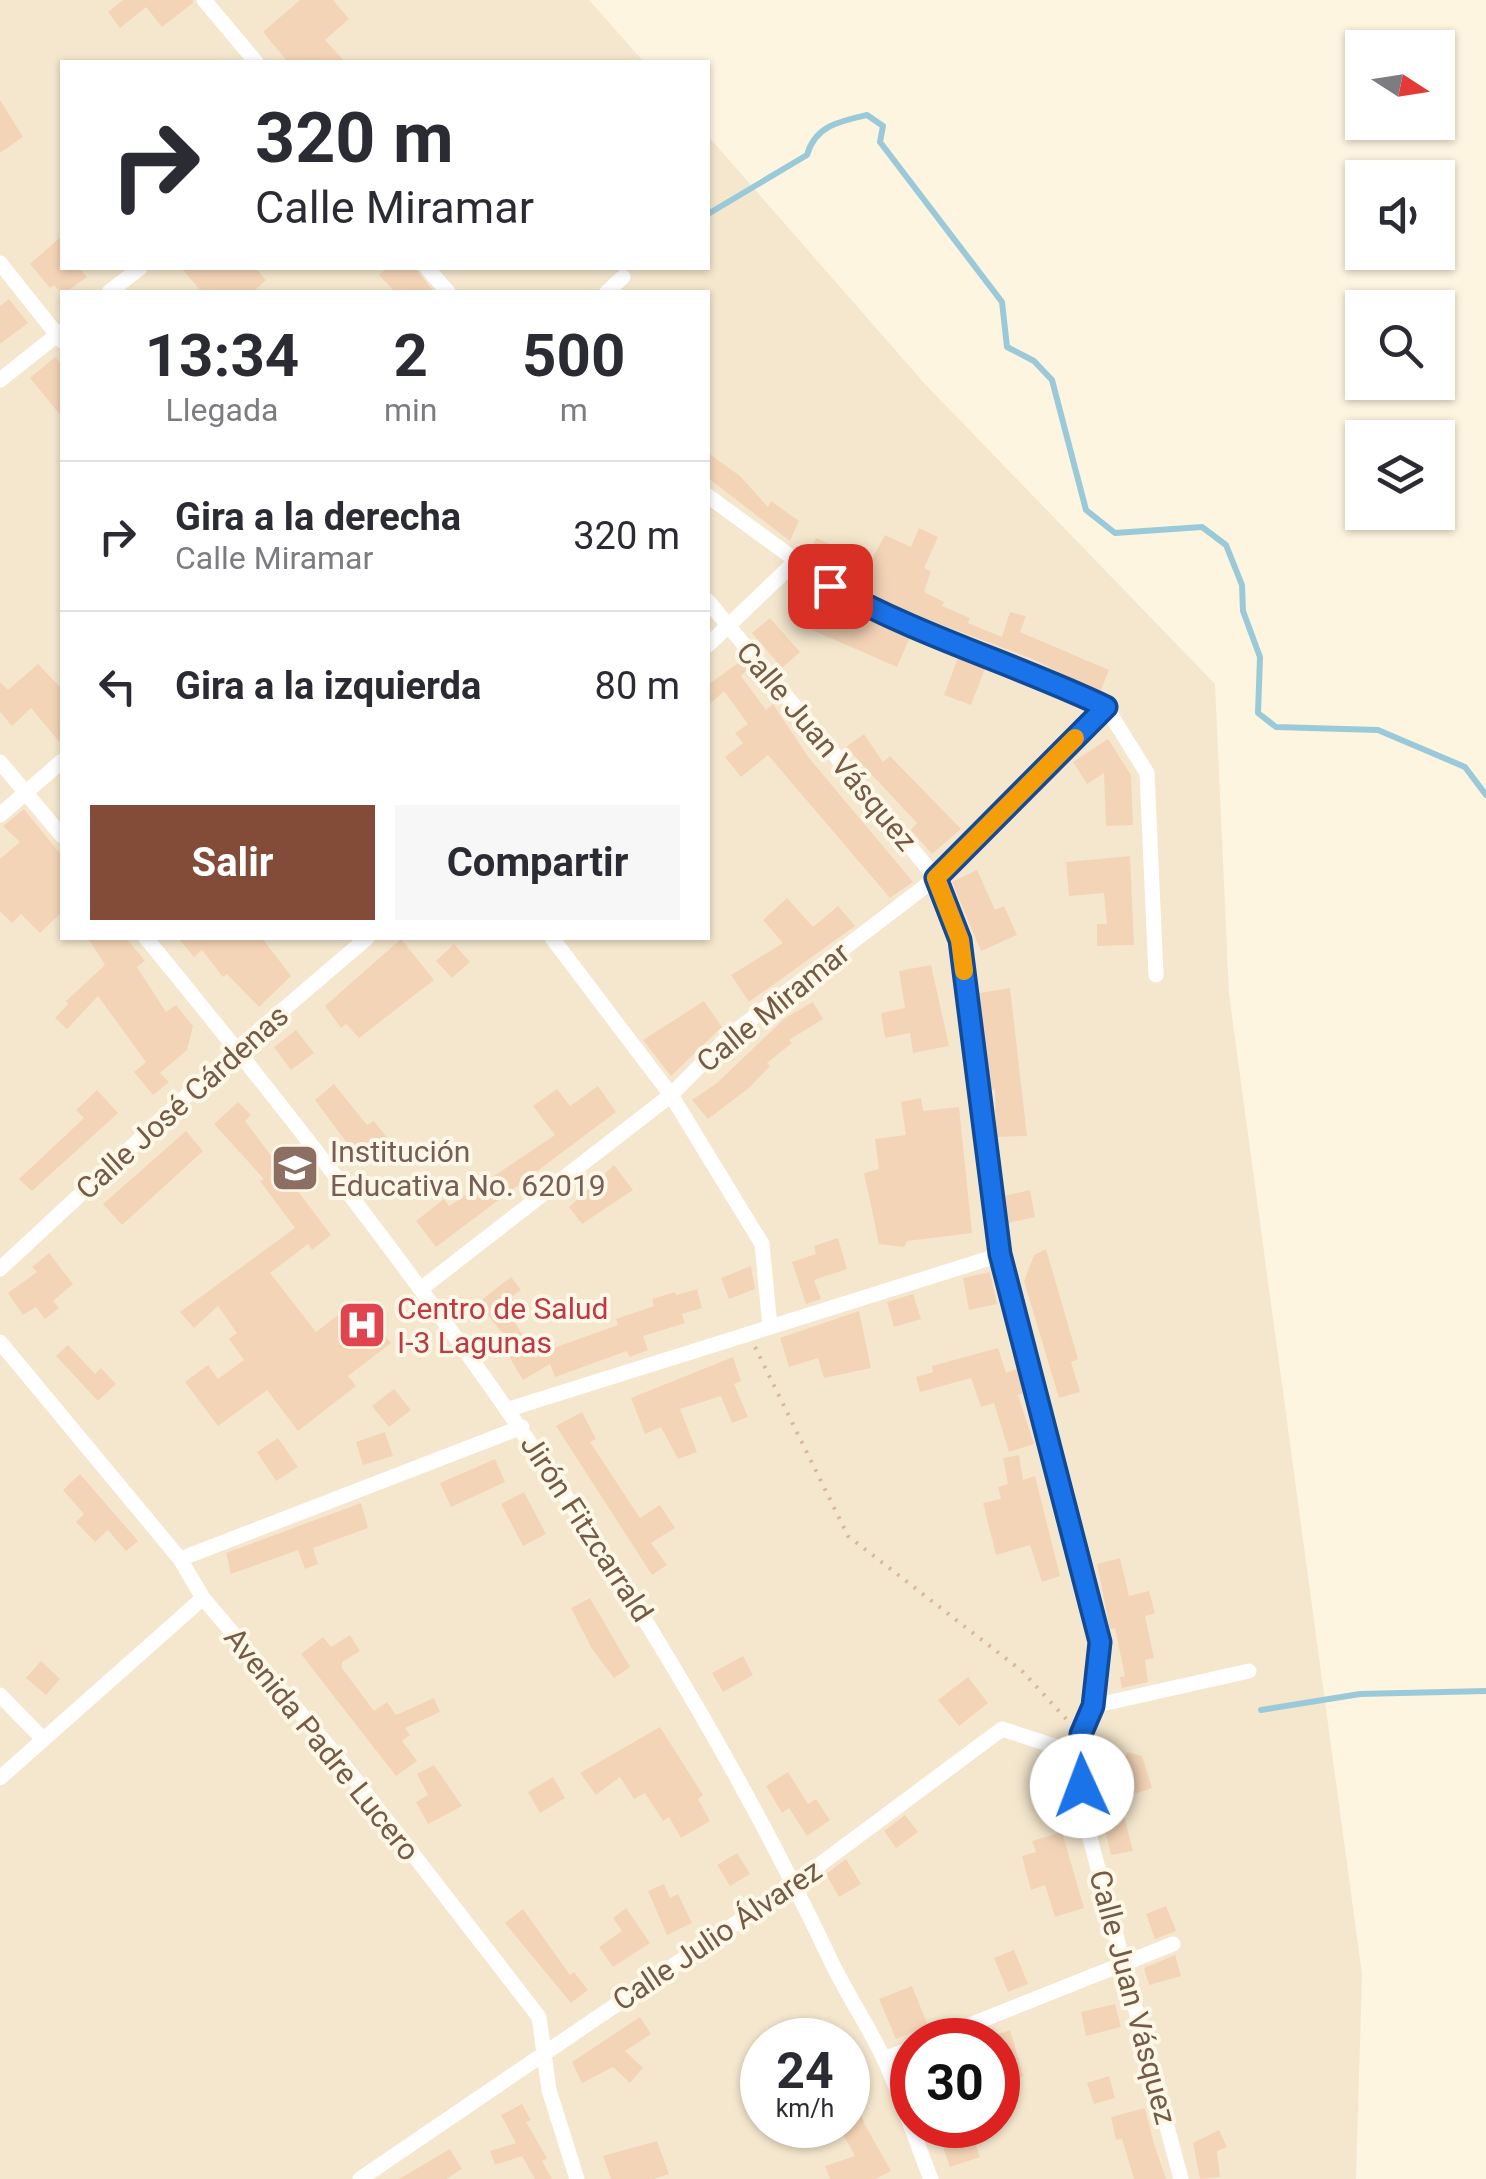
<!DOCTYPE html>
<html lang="es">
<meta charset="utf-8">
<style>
:root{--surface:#fff;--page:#f7f7f7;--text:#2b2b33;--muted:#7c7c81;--line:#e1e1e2;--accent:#834c38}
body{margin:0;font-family:Roboto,sans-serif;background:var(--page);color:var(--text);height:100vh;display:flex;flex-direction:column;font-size:38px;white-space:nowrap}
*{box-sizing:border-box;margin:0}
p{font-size:32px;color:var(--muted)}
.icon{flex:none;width:55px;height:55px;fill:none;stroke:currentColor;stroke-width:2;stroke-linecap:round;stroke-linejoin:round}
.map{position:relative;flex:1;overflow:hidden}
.panel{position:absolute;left:60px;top:290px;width:650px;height:650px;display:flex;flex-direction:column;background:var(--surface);border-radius:0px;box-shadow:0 2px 8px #0004}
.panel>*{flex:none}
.top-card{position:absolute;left:60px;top:60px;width:650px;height:210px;border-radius:0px;box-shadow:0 2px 8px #0004;background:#fff;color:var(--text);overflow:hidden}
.needle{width:65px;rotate:102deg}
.fabs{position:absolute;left:1345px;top:30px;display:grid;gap:20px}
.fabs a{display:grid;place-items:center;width:110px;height:110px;border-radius:0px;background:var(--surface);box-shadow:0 2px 8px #0004;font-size:50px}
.speed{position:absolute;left:740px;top:2018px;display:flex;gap:20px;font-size:50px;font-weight:700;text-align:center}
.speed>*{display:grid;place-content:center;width:130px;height:130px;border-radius:50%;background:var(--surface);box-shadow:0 2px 8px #0004;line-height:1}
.speed small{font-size:25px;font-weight:400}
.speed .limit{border:15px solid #d22;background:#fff;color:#111}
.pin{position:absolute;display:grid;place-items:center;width:85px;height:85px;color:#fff;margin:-42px;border-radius:20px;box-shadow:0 5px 15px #0006}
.me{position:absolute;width:110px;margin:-55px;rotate:358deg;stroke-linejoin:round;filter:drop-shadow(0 0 8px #0008)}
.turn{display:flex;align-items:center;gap:35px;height:210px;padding:0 30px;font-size:45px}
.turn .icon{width:130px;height:130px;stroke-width:2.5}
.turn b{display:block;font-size:70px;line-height:85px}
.eta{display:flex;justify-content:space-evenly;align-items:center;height:170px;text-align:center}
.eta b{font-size:60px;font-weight:700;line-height:70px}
.primary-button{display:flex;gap:20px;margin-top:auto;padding:20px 30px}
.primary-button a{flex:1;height:115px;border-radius:0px;background:var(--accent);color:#fff;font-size:40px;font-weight:700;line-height:115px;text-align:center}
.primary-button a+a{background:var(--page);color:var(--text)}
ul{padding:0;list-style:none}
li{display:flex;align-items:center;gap:30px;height:150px;padding:0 30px;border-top:2px solid var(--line)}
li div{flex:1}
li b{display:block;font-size:38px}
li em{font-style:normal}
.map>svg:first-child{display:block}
.residential{fill:#f5e7ce;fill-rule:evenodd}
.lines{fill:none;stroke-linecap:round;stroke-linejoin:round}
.stream{stroke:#9acada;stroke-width:6}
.building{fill:#f4d4b7}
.path{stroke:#d9b89a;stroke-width:4;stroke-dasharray:2.5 8;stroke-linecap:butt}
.street{stroke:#fff;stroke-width:15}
.route-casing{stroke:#114b97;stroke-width:25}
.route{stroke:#1a73e8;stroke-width:18}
.slow{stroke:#f59e0b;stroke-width:18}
.labels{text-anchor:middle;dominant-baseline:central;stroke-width:8;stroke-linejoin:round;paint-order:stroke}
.street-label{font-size:30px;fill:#755b46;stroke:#fff8e8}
.education-label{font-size:30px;fill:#785e54;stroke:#fff8e8;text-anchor:start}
.health-label{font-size:30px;fill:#be3a42;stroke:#fff8e8;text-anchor:start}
</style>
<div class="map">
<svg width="1486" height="2179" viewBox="0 0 1486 2179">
<rect width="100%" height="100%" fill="#fdf5e0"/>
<path class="residential" d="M0 0H589L644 62H62V268H708V136L924 383 1215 684 1229 994 1362 1974 1356 2179H0ZM62 292H708V938H62ZM762 2040H848V2125H762ZM912 2040H998V2125H912Z"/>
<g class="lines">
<path class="stream" d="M708 214 807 155C815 126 840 121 867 115L883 126 880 142 1002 302 1007 347 1034 361 1052 380 1086 510 1115 533 1202 527 1226 545 1242 585 1243 611 1260 657 1258 713 1276 727 1378 730 1465 767 1486 795
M1261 1710 1360 1694 1486 1691"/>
</g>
<path class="building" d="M123 0H193V3L162 27 146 7 120 28 108 12Z
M300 0H333L349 19 325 40 345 62H288L263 32Z
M0 100 23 137 0 153Z
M62 236V268H79L87 277 62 295 54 285 50 288 30 264Z
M181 268H255L266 280 253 292H202Z
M387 268H415L434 292H395L379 275Z
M9 299 28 323 0 344V306Z
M55 357 62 365V417L30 378Z
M708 453 740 476 768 507 771 501 799 521 790 541 708 478Z
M919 528 938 537 924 568 931 571 924 592 944 602 942 606 970 618 968 623 1002 637 1010 612 1026 616 1020 632 1109 670 1100 692 1030 658 884 603 808 556 816 538 835 546 831 557 865 571 885 535 911 547Z
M800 596 836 613 846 615 848 609 910 637 897 667 789 620Z
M770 618 800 652 782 668 752 633Z
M959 655 986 666 971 705 944 695Z
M742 660 749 668 741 676 766 710 773 704 809 758 913 882 890 898 768 755 741 777 725 757 743 743 735 733 748 724 724 691 708 706V685Z
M38 664 62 689V745L31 708 12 726 0 712V682L8 690Z
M864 734 883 762 890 756 961 829 932 854 911 830 917 823 846 747Z
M1108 739 1131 775 1133 825 1106 826 1104 773 1087 784 1073 762Z
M24 809 62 856V912L40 933 21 914 12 923 0 911V859L20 842 3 826Z
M1130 856 1134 945 1097 946V924H1107L1104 893 1069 896 1066 862Z
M977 870 995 910 1004 906 1017 935 981 951 952 882Z
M787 898 813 927 838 906 855 926 749 1002 731 975 783 943 763 920Z
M88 938H126L145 961 137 967 166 1012 176 1005 193 1026 187 1050 160 1073 169 1082 153 1095 134 1072 146 1062 98 996 67 1029 55 1018 68 1004 66 1001 105 965Z
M178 938H262L291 976 259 1007 227 974 223 977 202 950 194 957Z
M401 939 434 980 359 1038 346 1024 341 1028 325 1006Z
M454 944 470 962 452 978 436 961Z
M931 965 949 1046 913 1053 910 1033 885 1038 881 1013 905 1008 899 971Z
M1010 988 1027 1136 996 1137 995 1089 990 1090 979 993Z
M704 1001 722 1027 671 1076 643 1040Z
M813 1002 823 1019 789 1040 792 1043 767 1063 770 1066 749 1088 708 1119 692 1100 717 1083 785 1018Z
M296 1030 314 1053 291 1070 274 1047Z
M334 1084 367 1125 374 1121 392 1144 364 1166 315 1100Z
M598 1086 616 1112 436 1247 416 1221 444 1199 449 1206 555 1135 533 1106 557 1089 570 1106Z
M97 1090 118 1113 32 1191 19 1179 84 1118 76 1110Z
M921 1098 923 1111 959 1107 972 1233 907 1241 904 1247 879 1244 864 1173 879 1169 875 1139 906 1135 901 1102Z
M238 1102 251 1115 245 1121 331 1235 312 1250 308 1244 270 1273 316 1332 358 1300 391 1343 348 1376 356 1386 298 1431 267 1390 218 1426 185 1382 208 1365 218 1379 244 1360 229 1339 237 1333 218 1306 194 1328 180 1312 295 1228 260 1181 264 1179 214 1124Z
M186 1131 203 1151 122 1225 103 1204Z
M614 1165 633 1190 582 1224 569 1207Z
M1030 1190 1035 1217 1008 1223 1004 1196Z
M838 1238 847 1269 814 1280 821 1299 806 1304 792 1262 816 1254 814 1246Z
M1046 1249 1078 1359 1071 1362 1080 1392 1059 1398 1024 1281 1034 1255Z
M49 1253 73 1284 53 1301 59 1308 45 1319 36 1307 23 1315 8 1293 37 1272 32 1267Z
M751 1266 755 1289 729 1299 721 1278Z
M990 1272 997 1304 969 1310 963 1278Z
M511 1277 521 1290 511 1297 522 1311 513 1319 534 1355 618 1325 616 1319 654 1306 652 1299 675 1292 676 1295 697 1289 702 1308 682 1314 685 1323 643 1336 648 1350 630 1357 627 1351 555 1377 550 1364 523 1380 507 1353 514 1348 488 1315 481 1320 471 1308Z
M913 1294 921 1319 894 1327 887 1302Z
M859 1311 871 1368 824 1378 818 1358 789 1367 780 1338Z
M68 1345 95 1374 101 1368 116 1384 98 1401 56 1356Z
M998 1348 1006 1373 1017 1369 1024 1393 1018 1395 1034 1444 1009 1452 994 1403 981 1407 971 1378 920 1392 916 1377 933 1372 932 1366Z
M733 1357 741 1381 734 1384 748 1417 732 1423 721 1396 680 1409 697 1452 678 1459 661 1427 645 1434 631 1398Z
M394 1389 411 1410 389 1427 372 1406Z
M582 1412 596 1439 590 1442 640 1518 660 1505 675 1528 651 1543 667 1565 652 1575 556 1426Z
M385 1432 393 1456 363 1465 356 1442Z
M278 1438 298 1467 276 1481 257 1452Z
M1019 1455 1023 1480 1035 1476 1060 1576 1042 1582 1030 1545 996 1555 983 1503 1001 1499 998 1487 1008 1484 1003 1458Z
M495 1459 505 1482 451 1507 440 1483Z
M80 1474 138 1541 126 1551 108 1530 95 1542 76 1522 84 1514 63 1490Z
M524 1492 546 1534 523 1546 501 1504Z
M361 1503 368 1528 313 1548 318 1564 305 1569 298 1550 231 1574 226 1553Z
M1120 1558 1129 1596 1149 1591 1155 1613 1145 1616 1154 1658 1145 1660 1148 1682 1122 1688 1120 1677 1125 1676 1115 1628 1110 1629 1097 1564Z
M590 1598 630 1667 614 1678 592 1649 571 1608Z
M350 1635 360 1651 342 1662V1668L374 1711 387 1702 396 1715 434 1698 440 1712 405 1728 410 1735 402 1741 417 1761 396 1776 301 1654 323 1637 331 1647Z
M743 1656 753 1675 723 1692 712 1673Z
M41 1661 60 1679 46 1695 26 1678Z
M968 1677 988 1703 959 1726 938 1700Z
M660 1727 703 1795 698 1799 710 1821 681 1838 669 1817 663 1821 645 1793 634 1799 620 1777 596 1795 580 1773Z
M1127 1752 1142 1756 1152 1788 1132 1795 1123 1768Z
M434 1765 462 1806 428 1824 416 1802 428 1795 417 1774Z
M788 1772 808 1804 816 1799 830 1820 807 1836 789 1808 782 1813 766 1786Z
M553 1777 565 1798 540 1813 528 1792Z
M1120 1801 1133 1851 1111 1855 1100 1808Z
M905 1815 918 1832 896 1848 884 1831Z
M1062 1832 1084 1908 1055 1917 1045 1885 1031 1890 1022 1856 1036 1852 1032 1841Z
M737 1853 750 1874 730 1886 717 1865Z
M846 1859 861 1884 839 1897 826 1874Z
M664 1884 670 1898 678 1894 692 1923 667 1935 648 1891Z
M1166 1906 1176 1931 1155 1939 1146 1914Z
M626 1908 650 1943 613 1967 599 1947 622 1931 613 1918Z
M523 1909 570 1975 574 1972 588 1990 571 2003 505 1923Z
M1014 1950 1028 1984 1008 1992 994 1958Z
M1175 1955 1181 1976 1149 1985 1144 1968Z
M912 1986 928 2026 896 2039 879 1999Z
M1115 2004 1121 2027 1086 2036 1081 2012Z
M640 2017 651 2034 625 2051 643 2068 630 2083 613 2067 582 2083 572 2062Z
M1010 2030 1023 2076 998 2083V2034Z
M1109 2076 1115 2098 1094 2104 1087 2083Z
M852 2080 864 2123 891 2171 876 2179H830L825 2166 855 2156 838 2125H848V2081Z
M522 2104 531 2120 526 2122 547 2158 542 2161 552 2179H535L522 2156 495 2165 490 2151 516 2143 501 2115Z
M1145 2108 1154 2144 1166 2179H1134L1122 2139 1116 2140 1111 2117Z
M1219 2130 1227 2147 1217 2151 1220 2177 1200 2179 1193 2143Z
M972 2134 980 2157 950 2167 942 2144Z
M657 2141 669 2174 653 2179H611L603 2156Z
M450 2149 462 2169 446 2179H399Z"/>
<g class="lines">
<path class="path" d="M755 1347 848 1536 1022 1671 1069 1722"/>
<path class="street" d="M204 0 256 62
M0 263 62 341
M427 268 448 292
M109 292 140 268
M607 292 623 277
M0 380 62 331
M708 496 831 586 879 613 1026 669 1106 707
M708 601 936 878 960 941 1000 1255 1100 1642 1093 1706 1081 1734 1079 1754 1087 1827 1181 2179
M708 645 797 560
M1106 707 1147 773 1156 975
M0 762 62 836
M0 815 62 761
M146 938C407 1256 653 1586 830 1959 846 1993 868 2025 884 2059 902 2098 915 2139 931 2179
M552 938 671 1095 762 1244 770 1327
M0 1269 237 1049 367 938
M422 1288 671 1095 729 1036 936 878 1106 707
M0 1342 180 1559 203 1598 340 1760 539 2017 549 2090 577 2179
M509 1409 1000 1255
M180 1559 522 1427
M0 1695 43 1739
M1093 1706 1249 1671
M0 1778 203 1598
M932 2040 1173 1944
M884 2059 912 2048
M360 2179 795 1883 1002 1729 1079 1754"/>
</g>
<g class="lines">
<g class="route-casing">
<path id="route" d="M830 586C918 636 1016 664 1106 707L936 878 960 940 1000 1254 1100 1642 1093 1706 1081 1734 1082 1786"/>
</g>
<use href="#route" class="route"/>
<path class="slow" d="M964 971 960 940 936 878 1075 738"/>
</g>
<defs>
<g id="school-square" transform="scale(2.5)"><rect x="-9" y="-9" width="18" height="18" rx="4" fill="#8d6e63" stroke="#fff8e8"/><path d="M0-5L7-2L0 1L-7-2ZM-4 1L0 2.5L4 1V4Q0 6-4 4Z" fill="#fff"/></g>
<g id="hospital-square" transform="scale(2.5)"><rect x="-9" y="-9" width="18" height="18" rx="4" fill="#e0444e" stroke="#fff8e8"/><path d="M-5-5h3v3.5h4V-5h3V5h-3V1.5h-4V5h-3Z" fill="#fff"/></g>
</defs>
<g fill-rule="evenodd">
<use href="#school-square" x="295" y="1168"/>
<use href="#hospital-square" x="362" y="1325"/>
</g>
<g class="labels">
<g class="street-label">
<text transform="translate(827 746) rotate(50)">Calle Juan Vásquez</text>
<text transform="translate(773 1007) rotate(-39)">Calle Miramar</text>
<text transform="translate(182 1102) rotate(-42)">Calle José Cárdenas</text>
<text transform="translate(587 1528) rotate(57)">Jirón Fitzcarrald</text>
<text transform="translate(322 1744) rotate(51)">Avenida Padre Lucero</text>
<text transform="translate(717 1935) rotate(-34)">Calle Julio Álvarez</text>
<text transform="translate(1133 1997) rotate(75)">Calle Juan Vásquez</text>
</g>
<g class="education-label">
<text x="330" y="1151">Institución<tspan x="330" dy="34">Educativa No. 62019</tspan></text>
</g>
<g class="health-label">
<text x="397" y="1308">Centro de Salud<tspan x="397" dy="34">I-3 Lagunas</tspan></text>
</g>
</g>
</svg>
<div class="fabs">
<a><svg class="needle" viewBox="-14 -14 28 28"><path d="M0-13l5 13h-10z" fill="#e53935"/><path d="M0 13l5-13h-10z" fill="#7c7c81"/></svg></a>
<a><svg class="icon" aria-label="sound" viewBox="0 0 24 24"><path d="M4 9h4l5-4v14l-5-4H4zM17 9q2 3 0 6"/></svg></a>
<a><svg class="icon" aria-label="search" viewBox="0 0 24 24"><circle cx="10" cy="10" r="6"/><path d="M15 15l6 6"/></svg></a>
<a><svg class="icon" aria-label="layers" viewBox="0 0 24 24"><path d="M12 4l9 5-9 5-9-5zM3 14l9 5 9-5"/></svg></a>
</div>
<div class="speed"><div>24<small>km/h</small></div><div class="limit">30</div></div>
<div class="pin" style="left:830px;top:586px;background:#d93025"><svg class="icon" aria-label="arrive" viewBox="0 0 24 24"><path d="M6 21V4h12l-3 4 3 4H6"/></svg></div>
<svg class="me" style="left:1082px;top:1786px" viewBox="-20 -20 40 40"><circle r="19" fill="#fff"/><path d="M0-13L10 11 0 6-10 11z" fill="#1a73e8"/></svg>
<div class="top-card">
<div class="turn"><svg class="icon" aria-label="right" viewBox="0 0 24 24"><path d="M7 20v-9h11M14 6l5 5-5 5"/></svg><div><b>320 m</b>Calle Miramar</div></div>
</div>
<section class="panel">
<div class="eta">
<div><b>13:34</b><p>Llegada</p></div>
<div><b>2</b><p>min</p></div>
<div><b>500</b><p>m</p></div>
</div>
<ul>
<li><svg class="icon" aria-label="right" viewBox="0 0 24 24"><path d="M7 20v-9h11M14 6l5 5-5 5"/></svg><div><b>Gira a la derecha</b><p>Calle Miramar</p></div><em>320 m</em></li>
<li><svg class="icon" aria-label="left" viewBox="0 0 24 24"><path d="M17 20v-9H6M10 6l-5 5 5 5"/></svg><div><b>Gira a la izquierda</b></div><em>80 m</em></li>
</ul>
<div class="primary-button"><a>Salir</a><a>Compartir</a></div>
</section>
</div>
